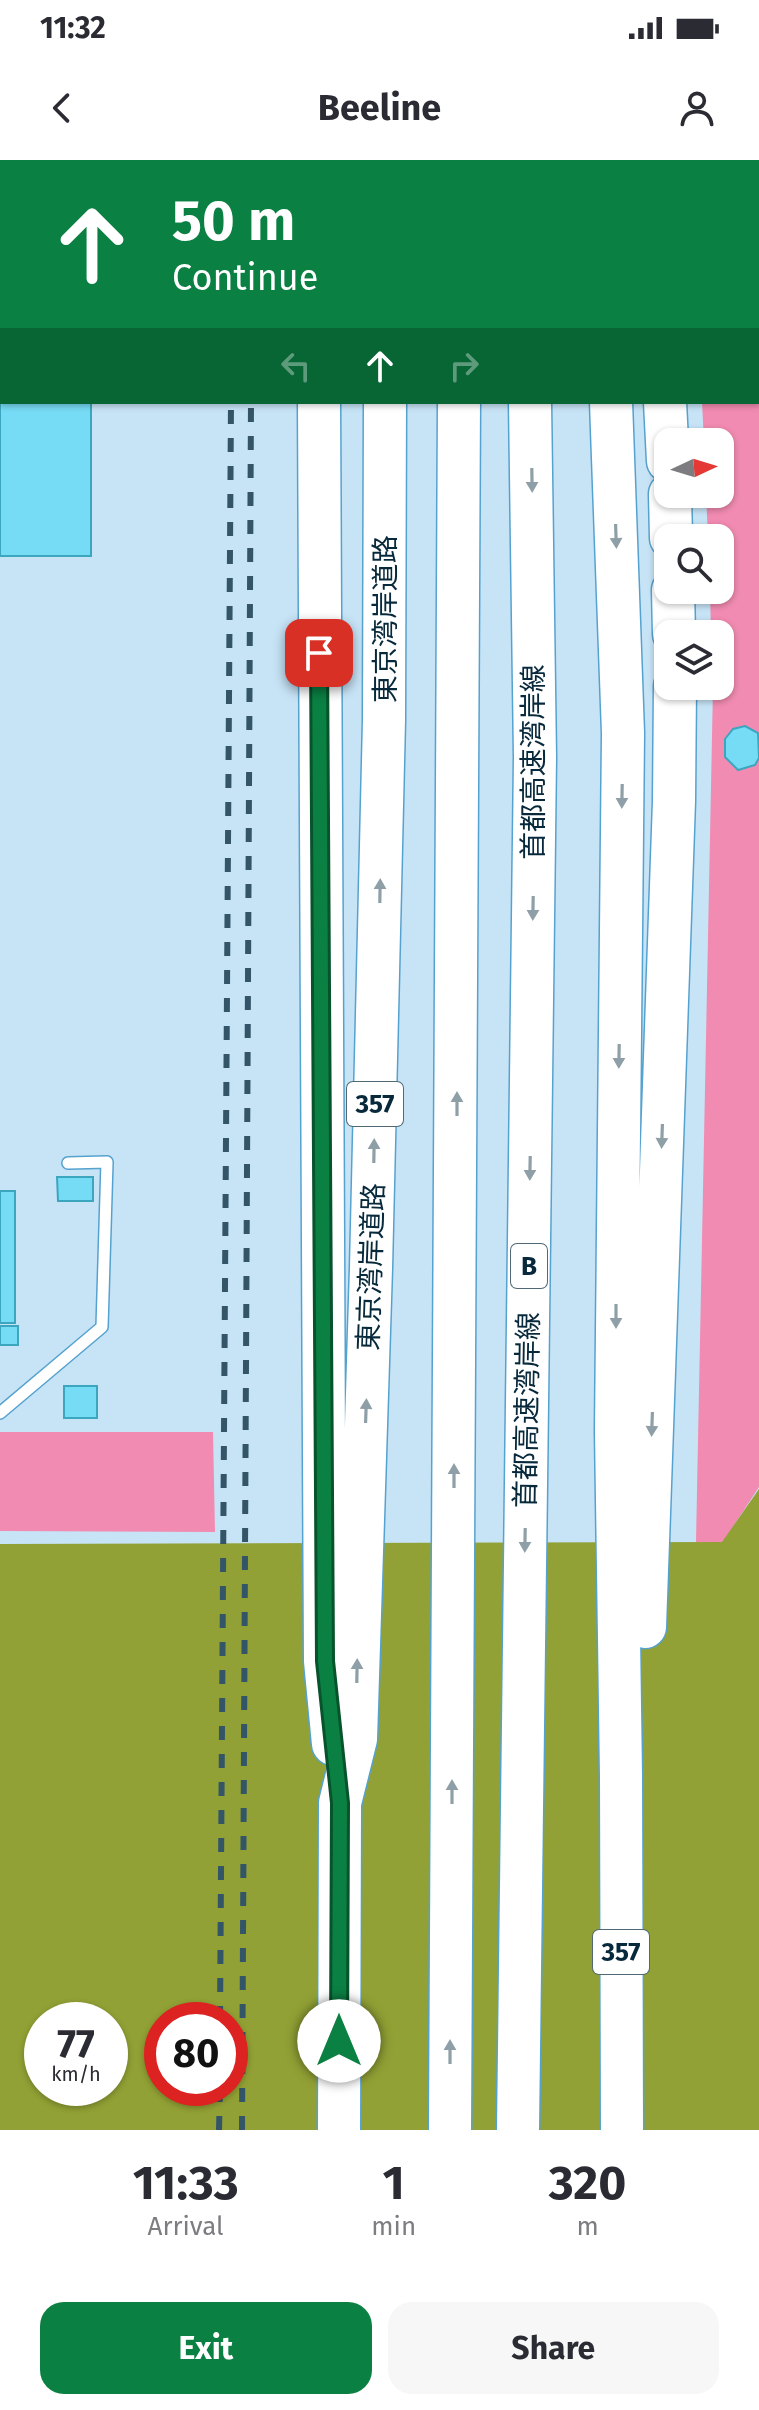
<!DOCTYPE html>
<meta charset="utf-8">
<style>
:root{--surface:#fff;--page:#f7f7f7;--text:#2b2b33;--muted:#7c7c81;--accent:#0b8043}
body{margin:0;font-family:"Fira Sans","Noto Sans JP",sans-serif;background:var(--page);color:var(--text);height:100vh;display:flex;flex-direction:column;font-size:30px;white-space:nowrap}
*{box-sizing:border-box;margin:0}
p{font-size:26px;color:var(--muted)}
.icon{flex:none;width:44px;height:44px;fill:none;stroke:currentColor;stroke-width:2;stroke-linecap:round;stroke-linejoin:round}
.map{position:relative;height:1970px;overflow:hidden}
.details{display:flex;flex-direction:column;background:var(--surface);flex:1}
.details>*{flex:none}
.hud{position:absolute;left:0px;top:0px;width:760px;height:244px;box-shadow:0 2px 6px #0004;background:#0b8043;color:#fff;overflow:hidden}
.needle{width:52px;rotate:86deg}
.controls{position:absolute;left:654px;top:268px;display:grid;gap:16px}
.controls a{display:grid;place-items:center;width:80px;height:80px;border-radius:16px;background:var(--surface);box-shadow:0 2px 6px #0004;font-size:40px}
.speed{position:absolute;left:24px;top:1842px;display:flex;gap:16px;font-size:40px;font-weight:700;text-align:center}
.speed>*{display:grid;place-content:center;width:104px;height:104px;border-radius:50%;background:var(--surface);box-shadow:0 2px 6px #0004;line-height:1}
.speed small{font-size:20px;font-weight:400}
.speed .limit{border:12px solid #d22;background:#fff;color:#111}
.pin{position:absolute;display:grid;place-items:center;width:68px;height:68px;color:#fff;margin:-34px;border-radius:16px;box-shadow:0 4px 12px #0006}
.me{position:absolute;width:88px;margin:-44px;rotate:0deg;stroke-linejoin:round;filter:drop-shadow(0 0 6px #0008)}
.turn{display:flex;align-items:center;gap:28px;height:168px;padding:0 40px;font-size:36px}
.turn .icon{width:104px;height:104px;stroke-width:2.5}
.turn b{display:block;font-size:56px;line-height:68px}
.lanes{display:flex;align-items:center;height:76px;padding:0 40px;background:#0003;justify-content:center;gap:40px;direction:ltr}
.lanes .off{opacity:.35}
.eta{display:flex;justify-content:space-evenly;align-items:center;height:136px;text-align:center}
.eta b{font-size:48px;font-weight:700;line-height:56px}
.primary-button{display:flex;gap:16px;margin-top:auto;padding:16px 40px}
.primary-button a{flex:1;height:92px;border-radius:24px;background:var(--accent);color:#fff;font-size:32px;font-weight:700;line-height:92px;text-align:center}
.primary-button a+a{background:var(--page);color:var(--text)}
.status{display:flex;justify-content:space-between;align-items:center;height:56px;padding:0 40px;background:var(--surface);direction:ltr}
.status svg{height:22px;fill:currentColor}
header{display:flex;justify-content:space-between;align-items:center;height:104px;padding:0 40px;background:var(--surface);font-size:36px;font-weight:700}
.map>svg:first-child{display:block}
.green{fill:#f18bb1}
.water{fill:#92a135;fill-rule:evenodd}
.building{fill:#76dbf5;stroke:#3da6bf;stroke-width:2}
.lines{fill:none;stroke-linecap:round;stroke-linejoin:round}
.lane-casing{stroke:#56a2cf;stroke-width:14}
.highway-casing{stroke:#56a2cf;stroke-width:45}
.lane{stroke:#fff;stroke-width:11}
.highway{stroke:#fff;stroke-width:42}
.rail{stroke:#345567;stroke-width:6;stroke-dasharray:14 14;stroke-linecap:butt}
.oneway{fill:#8f9fa7}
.route-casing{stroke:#07532c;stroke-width:20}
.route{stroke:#0b8043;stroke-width:14}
.labels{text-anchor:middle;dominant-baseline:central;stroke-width:6;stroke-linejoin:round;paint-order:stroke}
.shield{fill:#fff;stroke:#516976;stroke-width:2}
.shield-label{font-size:26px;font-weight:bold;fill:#07293b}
.street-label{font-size:28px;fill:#07293b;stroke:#fff}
</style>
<div class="status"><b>11:32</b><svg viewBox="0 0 49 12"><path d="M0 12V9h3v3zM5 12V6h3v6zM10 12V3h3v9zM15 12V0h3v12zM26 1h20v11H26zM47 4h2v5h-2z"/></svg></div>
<header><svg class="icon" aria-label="back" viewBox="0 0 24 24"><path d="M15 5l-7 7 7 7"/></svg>Beeline<svg class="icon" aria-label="person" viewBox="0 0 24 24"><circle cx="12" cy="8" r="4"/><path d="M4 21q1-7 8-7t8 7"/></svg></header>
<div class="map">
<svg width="759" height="1970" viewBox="0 0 759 1970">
<rect width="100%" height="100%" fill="#c7e4f7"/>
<path class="green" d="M693 0H759V1327L723 1382H696L713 526H720V474H711L710 430H720V378H708L706 334H720V282H704L702 242H758V2Z
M0 1272H213L215 1372 0 1371Z"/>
<path class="water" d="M759 1329V1970H0V1384L722 1382ZM42 1860H110V1928H42ZM162 1860H230V1928H162Z"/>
<path class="building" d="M0 42 2 242H91V396H0Z
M745 566 758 573 759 598 755 605 738 610 725 597V579L733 569Z
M57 1017H93V1041H58Z
M0 1031H15V1163H0Z
M0 1166H18V1185H0Z
M64 1226H97V1258H64Z"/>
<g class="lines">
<g class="lane-casing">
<path id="lane" d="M119 0V2
M0 1253 102 1167 107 1002 68 1003"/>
</g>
<g class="highway-casing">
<path id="highway" d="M316 0V2
M373 0V2
M451 0 452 2
M518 0V2
M599 0V2
M654 0V2
M319 242 325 1501 333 1584
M611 242 623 573 616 1271 621 1615 622 1970
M665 242 668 301
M670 334 671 378
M673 430 674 474
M645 1467 674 641 675 526
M339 1970 340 1643 356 1579 371 1108 384 560 385 242
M450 1970 459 242
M518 1970 535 597 530 242"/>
</g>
<use href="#lane" class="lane"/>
<use href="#highway" class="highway"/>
<path class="rail" d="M233 0V2
M248 0V2
M220 1860 231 242
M219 1970 220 1928
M242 1970 251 242"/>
</g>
<defs><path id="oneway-solid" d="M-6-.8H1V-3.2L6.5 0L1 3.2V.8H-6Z" transform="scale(2)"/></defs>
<g class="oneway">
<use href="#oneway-solid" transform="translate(532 320) rotate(89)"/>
<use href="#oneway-solid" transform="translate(616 376) rotate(88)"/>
<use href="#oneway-solid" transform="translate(622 636) rotate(91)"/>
<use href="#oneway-solid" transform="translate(380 731) rotate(-89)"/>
<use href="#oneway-solid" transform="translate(533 748) rotate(91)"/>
<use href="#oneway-solid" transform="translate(619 896) rotate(91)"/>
<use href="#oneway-solid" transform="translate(457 944) rotate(-90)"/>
<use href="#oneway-solid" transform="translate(662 976) rotate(92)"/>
<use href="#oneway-solid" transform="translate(374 991) rotate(-89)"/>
<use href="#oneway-solid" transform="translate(530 1008) rotate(91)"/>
<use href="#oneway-solid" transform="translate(616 1156) rotate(90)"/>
<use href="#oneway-solid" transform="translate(366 1251) rotate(-88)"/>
<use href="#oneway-solid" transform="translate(652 1264) rotate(92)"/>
<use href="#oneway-solid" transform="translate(454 1316) rotate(-90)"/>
<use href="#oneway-solid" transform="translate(525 1380) rotate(91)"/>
<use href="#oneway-solid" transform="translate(357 1511) rotate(-89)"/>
<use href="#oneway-solid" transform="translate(452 1632) rotate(-90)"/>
<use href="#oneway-solid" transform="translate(450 1892) rotate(-90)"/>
</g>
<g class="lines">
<g class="route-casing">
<path id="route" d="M319 493 325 1501 340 1643 339 1881"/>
</g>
<use href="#route" class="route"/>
</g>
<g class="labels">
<g class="shield">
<rect x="347" y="922" width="56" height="44" rx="6"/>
<rect x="511" y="1084" width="36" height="44" rx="6"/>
<rect x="593" y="1770" width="56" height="44" rx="6"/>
</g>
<g class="shield-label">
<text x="375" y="944">357</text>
<text x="529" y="1106">B</text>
<text x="621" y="1792">357</text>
</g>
<g class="street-label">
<text transform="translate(385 459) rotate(-90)">東京湾岸道路</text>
<text transform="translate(533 602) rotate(-90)">首都高速湾岸線</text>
<text transform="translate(371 1107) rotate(-88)">東京湾岸道路</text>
<text transform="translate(527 1250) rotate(-89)">首都高速湾岸線</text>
</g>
</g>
</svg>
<div class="controls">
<a><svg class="needle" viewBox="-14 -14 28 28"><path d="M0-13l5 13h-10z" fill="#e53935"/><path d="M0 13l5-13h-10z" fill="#7c7c81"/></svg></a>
<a><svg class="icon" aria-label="search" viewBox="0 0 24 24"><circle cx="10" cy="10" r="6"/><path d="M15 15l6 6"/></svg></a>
<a><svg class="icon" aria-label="layers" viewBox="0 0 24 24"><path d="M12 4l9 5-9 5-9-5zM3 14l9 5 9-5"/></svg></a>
</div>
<div class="speed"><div>77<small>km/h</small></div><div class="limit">80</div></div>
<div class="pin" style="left:319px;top:493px;background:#d93025"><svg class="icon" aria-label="arrive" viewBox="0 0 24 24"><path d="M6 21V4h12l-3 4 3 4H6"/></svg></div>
<svg class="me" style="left:339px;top:1881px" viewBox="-20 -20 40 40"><circle r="19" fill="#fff"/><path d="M0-13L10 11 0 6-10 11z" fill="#0b8043"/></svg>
<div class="hud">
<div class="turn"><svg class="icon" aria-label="ahead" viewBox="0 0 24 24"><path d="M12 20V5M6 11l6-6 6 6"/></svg><div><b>50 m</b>Continue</div></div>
<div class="lanes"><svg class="icon off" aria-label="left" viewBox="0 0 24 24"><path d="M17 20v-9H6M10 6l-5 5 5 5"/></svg><svg class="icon" aria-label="ahead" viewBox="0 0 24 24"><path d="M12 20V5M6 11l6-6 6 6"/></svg><svg class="icon off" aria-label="right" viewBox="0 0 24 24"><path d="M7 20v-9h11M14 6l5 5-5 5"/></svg></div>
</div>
</div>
<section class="details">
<div class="eta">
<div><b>11:33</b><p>Arrival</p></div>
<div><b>1</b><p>min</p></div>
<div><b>320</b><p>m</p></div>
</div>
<div class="primary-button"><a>Exit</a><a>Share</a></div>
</section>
